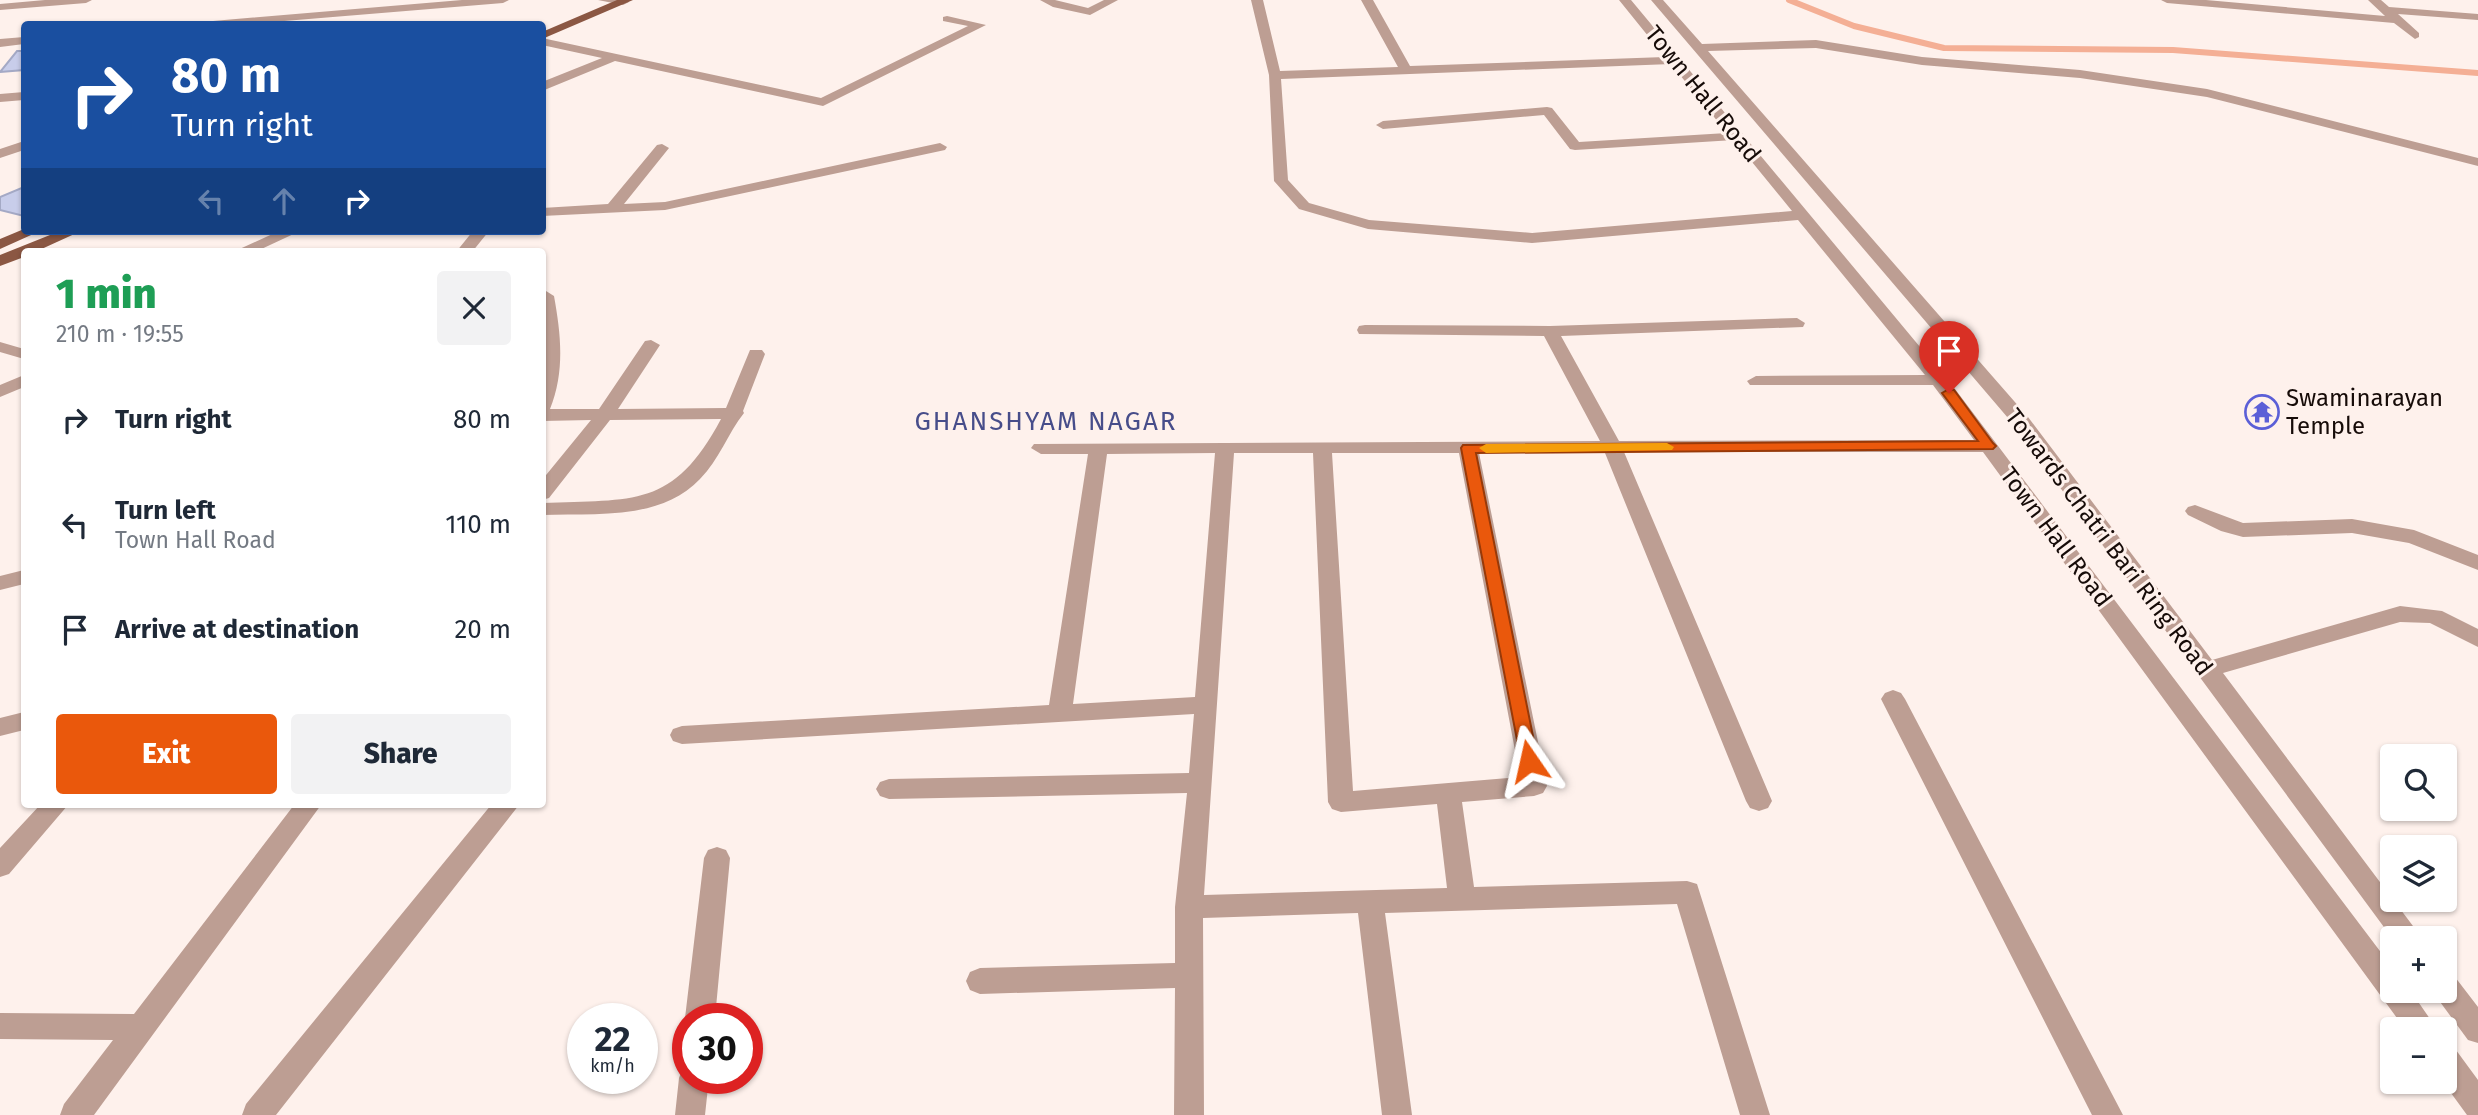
<!DOCTYPE html>
<meta charset="utf-8">
<style>
:root{--surface:#fff;--page:#f2f2f3;--text:#1f2937;--muted:#747a83;--accent:#ea580c}
body{margin:0;font-family:"Fira Sans",sans-serif;background:var(--page);color:var(--text);height:100vh;display:flex;flex-direction:column;font-size:26px;white-space:nowrap}
*{box-sizing:border-box;margin:0}
p{font-size:23px;color:var(--muted)}
.icon{flex:none;width:38px;height:38px;fill:none;stroke:currentColor;stroke-width:2;stroke-linecap:round;stroke-linejoin:round}
.map{position:relative;flex:1;overflow:hidden}
.sheet{position:absolute;left:21px;top:248px;width:525px;height:560px;display:flex;flex-direction:column;background:var(--surface);border-radius:7px;box-shadow:0 2px 5px #0004}
.sheet>*{flex:none}
.banner{position:absolute;left:21px;top:21px;width:525px;height:214px;border-radius:7px;box-shadow:0 2px 5px #0004;background:#1a4fa0;color:#fff;overflow:hidden}
.buttons{position:absolute;left:2380px;top:744px;display:grid;gap:14px}
.buttons a{display:grid;place-items:center;width:77px;height:77px;border-radius:7px;background:var(--surface);box-shadow:0 2px 5px #0004;font-size:35px}
.speed{position:absolute;left:567px;top:1003px;display:flex;gap:14px;font-size:35px;font-weight:700;text-align:center}
.speed>*{display:grid;place-content:center;width:91px;height:91px;border-radius:50%;background:var(--surface);box-shadow:0 2px 5px #0004;line-height:1}
.speed small{font-size:18px;font-weight:400}
.speed .limit{border:10px solid #d22;background:#fff;color:#111}
.pin{position:absolute;display:grid;place-items:center;width:60px;height:60px;color:#fff;margin:-72px -30px;border-radius:50% 50% 50% 0;rotate:-45deg;box-shadow:0 0 7px #0007}
.pin .icon{rotate:45deg}
.me{position:absolute;width:77px;margin:-38px;rotate:349deg;stroke-linejoin:round;filter:drop-shadow(0 0 5px #0008)}
.turn{display:flex;align-items:center;gap:24px;height:147px;padding:0 35px;font-size:32px}
.turn .icon{width:91px;height:91px;stroke-width:2.5}
.turn b{display:block;font-size:49px;line-height:60px}
.lanes{display:flex;align-items:center;height:66px;padding:0 35px;background:#0003;justify-content:center;gap:35px;direction:ltr}
.lanes .off{opacity:.35}
.round{display:grid;place-items:center;flex:none;width:74px;height:74px;border-radius:7px;background:var(--page)}
.overview{display:flex;align-items:center;justify-content:space-between;height:119px;padding:0 35px}
h1{font-size:42px;font-weight:800;line-height:52px;color:#1e9e55}
.primary-button{display:flex;gap:14px;margin-top:auto;padding:14px 35px}
.primary-button a{flex:1;height:80px;border-radius:7px;background:var(--accent);color:#fff;font-size:28px;font-weight:800;line-height:80px;text-align:center}
.primary-button a+a{background:var(--page);color:var(--text)}
ul{padding:0;list-style:none}
li{display:flex;align-items:center;gap:21px;height:105px;padding:0 35px}
li div{flex:1}
li b{display:block;font-size:26px}
li em{font-style:normal}
.map>svg:first-child{display:block}
.lines{fill:none;stroke-linecap:round;stroke-linejoin:round}
.stream{stroke:#f4af95;stroke-width:6}
.building{fill:#c8cdea;stroke:#a4a9c5;stroke-width:2}
.minor{fill:#bd9e93;fill-rule:evenodd}
.major{fill:#8b5743;fill-rule:evenodd}
.route{fill:#ea580c;stroke:#983908;stroke-width:2}
.slow{fill:#f59e0b}
.labels{text-anchor:middle;dominant-baseline:central;stroke-width:6;stroke-linejoin:round;paint-order:stroke}
.street-label{font-size:24px;fill:#160b08;stroke:#fef1ec}
.poi-label{font-size:24px;fill:#160b08;stroke:#fef1ec;text-anchor:start}
.neighbourhood-label{font-size:26px;letter-spacing:2px;fill:#474d8a;stroke:#fef1ec}
</style>
<div class="map">
<svg width="2478" height="1115" viewBox="0 0 2478 1115">
<rect width="100%" height="100%" fill="#fef1ec"/>
<g class="lines">
<path class="stream" d="M1789 0 1854 26 1944 48 2173 50 2478 73"/>
</g>
<path class="building" d="M17 51H24V70L0 72Z
M24 187V216L0 210V197Z"/>
<g class="lines">
<path class="minor" d="M45 0H92L86 3 0 10V4Z
M462 0H509L503 3 249 24H207L213 21Z
M598 0H627L629 2 623 5Z
M1040 0H1055L1088 8 1104 0H1118L1090 15 1053 7Z
M1251 0H1263L1280 71 1398 67 1361 0H1373L1410 66 1665 57 1619 0H1631L1955 389 2392 967V990H2410L2437 1029H2405L1983 452H1624L1772 801 1768 808 1759 811 1750 808 1746 801 1605 453H1479L1547 786 1543 793 1534 796 1462 802 1474 887 1687 881 1697 884 1770 1115H1740L1677 904 1385 913 1412 1115H1382L1358 913 1203 918 1204 1115H1174L1175 988 980 994 970 990 966 981 970 972 980 968 1175 963V907L1187 793 889 799 880 796 876 789 880 782 889 779 1189 773 1194 714 682 744 673 741 670 735 673 729 682 726 1049 705 1088 454H1041L1031 448 1034 444 1600 441 1544 336 1359 334 1357 330 1359 326 1365 325 1550 326 1797 318 1805 323 1803 327 1561 336 1619 441 1974 440 1933 385H1750L1747 381 1756 376 1925 375 1798 220 1532 243 1368 229 1299 209 1274 181 1269 75ZM1671 64 1727 133 1579 142 1552 108 1547 107 1383 121 1376 125 1383 129 1544 115 1570 149 1575 150 1734 140 1792 211 1532 233 1369 220 1309 203 1288 180 1281 79ZM1215 453 1195 697 1073 704 1107 454ZM1234 453H1313L1328 802 1332 809 1341 812 1437 804 1447 888 1204 895ZM1332 453H1459L1520 777 1353 791Z
M1651 0H1663L1702 44 1816 40 1922 57 2080 70 2207 89 2478 158V166L2207 97 2080 78 1922 65 1816 48 1708 51 2028 417 2212 660 2400 606 2442 611 2478 629V647L2430 623 2400 622 2223 673 2422 938H2392L2014 425Z
M2161 0H2206L2385 16 2368 0H2381L2389 7 2478 14V20L2398 14 2419 33V37L2415 39 2394 23 2167 3Z
M947 16 986 25 823 106 615 61 542 91V82L602 58 542 45V38L821 98 968 26 943 21V17Z
M24 37V44L0 47V39Z
M24 92V100L0 102V94Z
M24 141V150L0 158V149Z
M940 143 947 147 945 150 665 210 542 216V208L608 204 657 145 662 144 669 148 624 204 665 202Z
M279 231H300L255 252H233Z
M473 231H489L472 252H456Z
M546 291 554 296C561 335 565 371 550 409H599L645 341 651 340 660 345 618 409 726 408 750 350H762L765 354 743 411 744 413C728 433 719 460 700 479 660 521 595 513 542 515V503C634 499 673 509 721 419L610 420 549 498 542 500V480L591 420 542 421 545 342 542 292Z
M0 342 24 349V359L0 352Z
M24 375V387L0 397V385Z
M2195 505 2243 523 2352 519 2414 530 2478 555V570L2409 543 2352 533 2243 537 2221 531 2188 515 2185 511 2188 507Z
M24 570V584L0 590V576Z
M1893 690 1901 693 1905 699 2123 1115H2092L1881 699 1885 693Z
M24 712V730L0 736V718Z
M40 805H68L9 874 0 877V848Z
M294 805H321L94 1115H60L64 1104 113 1040 0 1039V1013L134 1014Z
M491 805H519L276 1115H242L246 1104Z
M717 847 726 850 730 858 715 1018H688V1023L685 1018 704 858 708 850Z
M2445 973 2455 977 2478 1007V1043L2468 1040 2435 995 2433 990H2445Z
M2445 1046 2456 1050 2478 1080V1115H2467L2443 1082Z
M688 1066V1078H709L705 1115H675L679 1078 683 1068Z"/>
<path class="major" d="M617 0H633L542 39V32Z
M24 229V231H40L0 249V239Z
M60 231H81L35 252H24V257L0 266V255Z"/>
</g>
<path class="route" d="M1949 389 1954 390 1993 443 1996 446 1993 449 1476 453 1538 761 1536 766H1522L1461 448 1463 445 1978 441 1942 393Z"/>
<path class="slow" d="M1667 443 1674 447 1672 450 1486 453 1479 448 1486 444Z"/>
<defs>
<g id="temple-ring" transform="scale(1.75)"><circle r="9.5" fill="#fef1ec" stroke="#5b5fd7" stroke-width="1.5"/><path d="M0-6L5-2H3V0L6.5 2.5H4V6H1.5V3h-3V6H-4V2.5H-6.5L-3 0V-2H-5Z" fill="#5b5fd7"/></g>
</defs>
<g fill-rule="evenodd">
<use href="#temple-ring" x="2262" y="412"/>
</g>
<g class="labels">
<g class="street-label">
<text transform="translate(1703 94) rotate(51)">Town Hall Road</text>
<text transform="translate(2056 537) rotate(53)">Town Hall Road</text>
<text transform="translate(2109 542) rotate(53)">Towards Chatri Bari Ring Road</text>
</g>
<g class="poi-label">
<text x="2286" y="398">Swaminarayan<tspan x="2286" dy="28">Temple</tspan></text>
</g>
<g class="neighbourhood-label">
<text x="1046" y="421">GHANSHYAM NAGAR</text>
</g>
</g>
</svg>
<div class="buttons">
<a><svg class="icon" aria-label="search" viewBox="0 0 24 24"><circle cx="10" cy="10" r="6"/><path d="M15 15l6 6"/></svg></a>
<a><svg class="icon" aria-label="layers" viewBox="0 0 24 24"><path d="M12 4l9 5-9 5-9-5zM3 14l9 5 9-5"/></svg></a>
<a>+</a>
<a>−</a>
</div>
<div class="speed"><div>22<small>km/h</small></div><div class="limit">30</div></div>
<div class="pin" style="left:1949px;top:393px;background:#d93025"><svg class="icon" aria-label="arrive" viewBox="0 0 24 24"><path d="M6 21V4h12l-3 4 3 4H6"/></svg></div>
<svg class="me" style="left:1529px;top:761px" viewBox="-20 -20 40 40"><path d="M0-17L14 15 0 8-14 15z" fill="#ea580c" stroke="#fff" stroke-width="4"/></svg>
<div class="banner">
<div class="turn"><svg class="icon" aria-label="right" viewBox="0 0 24 24"><path d="M7 20v-9h11M14 6l5 5-5 5"/></svg><div><b>80 m</b>Turn right</div></div>
<div class="lanes"><svg class="icon off" aria-label="left" viewBox="0 0 24 24"><path d="M17 20v-9H6M10 6l-5 5 5 5"/></svg><svg class="icon off" aria-label="ahead" viewBox="0 0 24 24"><path d="M12 20V5M6 11l6-6 6 6"/></svg><svg class="icon" aria-label="right" viewBox="0 0 24 24"><path d="M7 20v-9h11M14 6l5 5-5 5"/></svg></div>
</div>
<section class="sheet">
<div class="overview"><div><h1>1 min</h1><p>210 m · 19:55</p></div><a class="round"><svg class="icon" aria-label="close" viewBox="0 0 24 24"><path d="M6 6l12 12M18 6L6 18"/></svg></a></div>
<ul>
<li><svg class="icon" aria-label="right" viewBox="0 0 24 24"><path d="M7 20v-9h11M14 6l5 5-5 5"/></svg><div><b>Turn right</b></div><em>80 m</em></li>
<li><svg class="icon" aria-label="left" viewBox="0 0 24 24"><path d="M17 20v-9H6M10 6l-5 5 5 5"/></svg><div><b>Turn left</b><p>Town Hall Road</p></div><em>110 m</em></li>
<li><svg class="icon" aria-label="arrive" viewBox="0 0 24 24"><path d="M6 21V4h12l-3 4 3 4H6"/></svg><div><b>Arrive at destination</b></div><em>20 m</em></li>
</ul>
<div class="primary-button"><a>Exit</a><a>Share</a></div>
</section>
</div>
